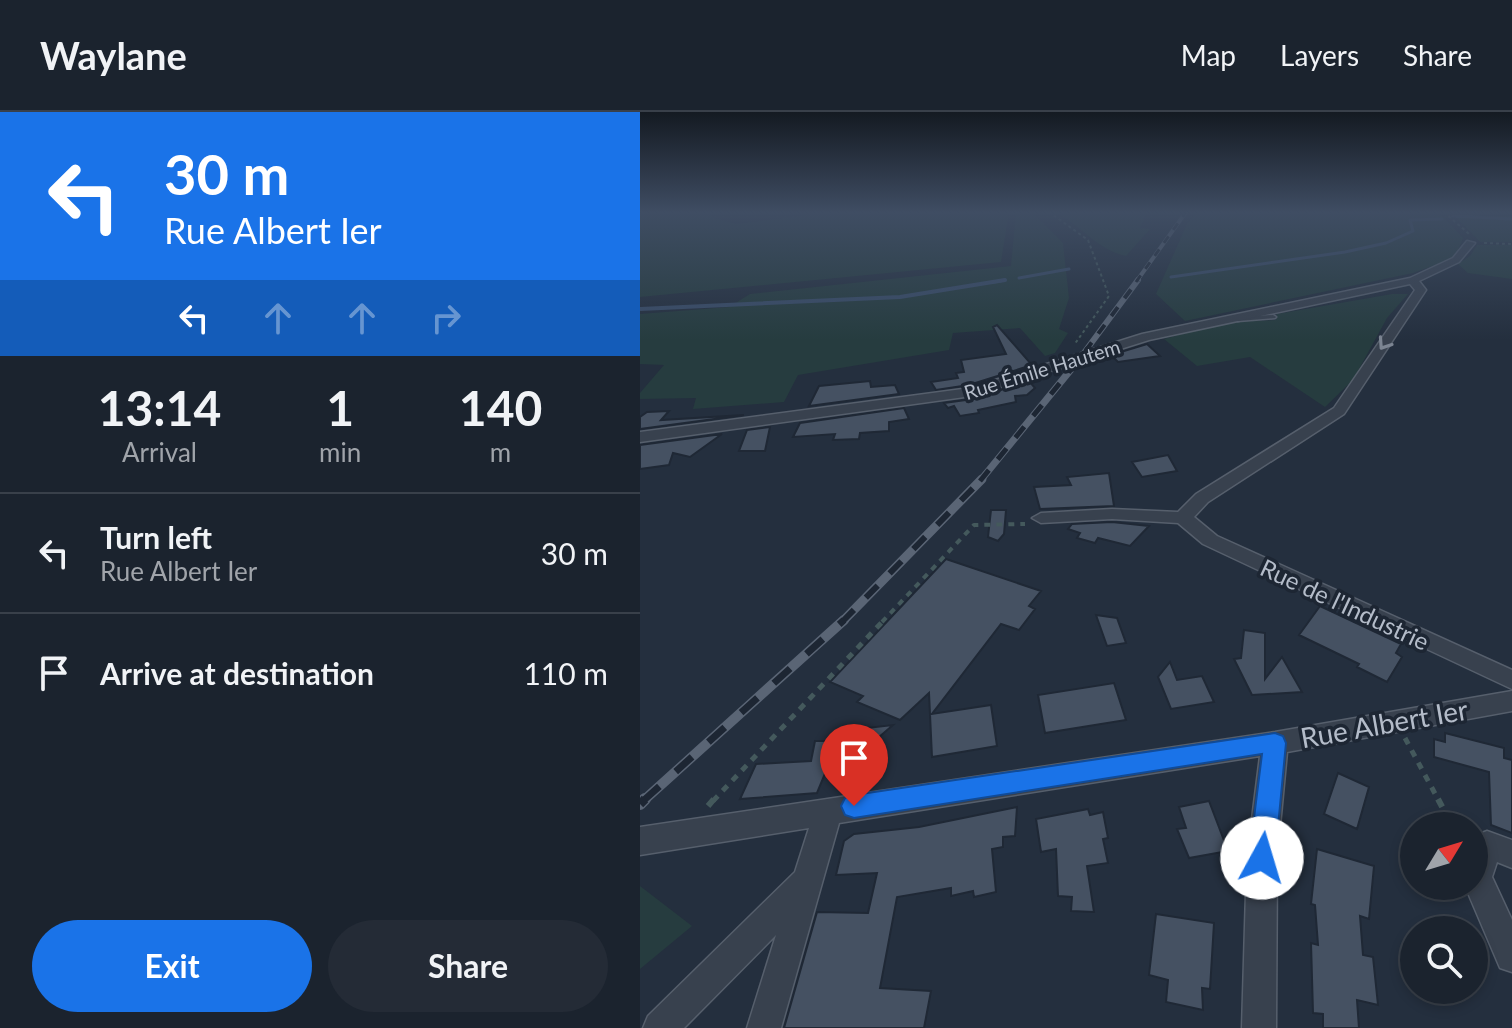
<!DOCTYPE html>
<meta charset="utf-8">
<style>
:root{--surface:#1b232e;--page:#242b36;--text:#f1f3f6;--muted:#a0a4aa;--line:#39404a;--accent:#1a73e8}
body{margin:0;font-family:Lato,sans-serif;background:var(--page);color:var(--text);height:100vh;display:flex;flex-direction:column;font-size:30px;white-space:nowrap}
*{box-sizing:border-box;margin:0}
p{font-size:26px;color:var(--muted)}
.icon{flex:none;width:44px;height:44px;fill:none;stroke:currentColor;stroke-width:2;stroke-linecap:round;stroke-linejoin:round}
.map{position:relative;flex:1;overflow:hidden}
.side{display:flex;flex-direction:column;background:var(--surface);width:640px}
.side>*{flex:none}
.guide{background:#1a73e8;color:#fff;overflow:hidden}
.needle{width:52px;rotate:52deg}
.controls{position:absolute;left:760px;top:700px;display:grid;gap:16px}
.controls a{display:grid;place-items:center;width:88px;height:88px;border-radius:50%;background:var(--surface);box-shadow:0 4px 12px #0003,0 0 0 2px var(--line);font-size:40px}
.pin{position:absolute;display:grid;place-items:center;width:68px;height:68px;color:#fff;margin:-82px -34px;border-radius:50% 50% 50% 0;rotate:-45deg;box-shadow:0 0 8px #0007}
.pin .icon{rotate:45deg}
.me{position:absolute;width:88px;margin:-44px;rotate:6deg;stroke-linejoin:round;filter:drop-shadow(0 0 6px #0008)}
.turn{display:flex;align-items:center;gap:28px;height:168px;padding:0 32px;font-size:36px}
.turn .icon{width:104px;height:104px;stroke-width:2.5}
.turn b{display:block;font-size:56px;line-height:68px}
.lanes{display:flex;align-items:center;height:76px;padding:0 32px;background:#0003;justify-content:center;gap:40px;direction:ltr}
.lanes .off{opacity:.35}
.eta{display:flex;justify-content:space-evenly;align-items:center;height:136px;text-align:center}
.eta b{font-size:48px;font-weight:700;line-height:56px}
.action{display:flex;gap:16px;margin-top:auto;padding:16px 32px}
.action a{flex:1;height:92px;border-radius:48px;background:var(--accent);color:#fff;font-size:32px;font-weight:700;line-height:92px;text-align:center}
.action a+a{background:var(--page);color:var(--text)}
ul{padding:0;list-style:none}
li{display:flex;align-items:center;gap:24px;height:120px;padding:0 32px;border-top:2px solid var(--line)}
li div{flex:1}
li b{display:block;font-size:30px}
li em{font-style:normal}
header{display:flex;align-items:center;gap:48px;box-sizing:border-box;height:112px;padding:0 40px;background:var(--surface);border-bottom:2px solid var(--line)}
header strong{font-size:38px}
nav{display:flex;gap:44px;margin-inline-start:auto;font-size:28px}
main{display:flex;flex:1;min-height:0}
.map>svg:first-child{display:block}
.green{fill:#263c3f}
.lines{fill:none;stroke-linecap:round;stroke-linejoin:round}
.stream-far1{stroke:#394c67;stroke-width:3}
.stream{stroke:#394c67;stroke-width:4}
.building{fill:#455162;stroke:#1f2835;stroke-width:2}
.service-casing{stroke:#565f6c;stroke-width:3}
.minor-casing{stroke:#565f6c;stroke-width:3}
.path-far3{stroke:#44595c;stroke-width:2;stroke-dasharray:3 3;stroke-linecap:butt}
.path-far2{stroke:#44595c;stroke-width:4;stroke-dasharray:6 6;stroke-linecap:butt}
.path-far1{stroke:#44595c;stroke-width:5;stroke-dasharray:7 7;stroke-linecap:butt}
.path{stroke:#44595c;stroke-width:6;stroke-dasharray:9 9;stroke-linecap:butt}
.service{fill:#38414e;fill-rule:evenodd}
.minor{fill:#38414e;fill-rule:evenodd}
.rail-far5-casing{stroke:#5a6575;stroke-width:4}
.rail-far4-casing{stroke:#5a6575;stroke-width:6}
.rail-far3-casing{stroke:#5a6575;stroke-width:7}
.rail-far2-casing{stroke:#5a6575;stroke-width:9}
.rail-far1-casing{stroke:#5a6575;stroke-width:10}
.rail-casing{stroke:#5a6575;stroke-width:12}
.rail-far5{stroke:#1d2633;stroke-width:3;stroke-dasharray:8;stroke-linecap:butt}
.rail-far4{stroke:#1d2633;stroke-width:4;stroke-dasharray:11;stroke-linecap:butt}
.rail-far3{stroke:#1d2633;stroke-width:5;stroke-dasharray:14;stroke-linecap:butt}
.rail-far2{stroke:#1d2633;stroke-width:6;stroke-dasharray:17;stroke-linecap:butt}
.rail-far1{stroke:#1d2633;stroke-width:7;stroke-dasharray:22;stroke-linecap:butt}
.rail{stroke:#1d2633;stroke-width:9;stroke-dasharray:28;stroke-linecap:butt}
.oneway{stroke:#7c8592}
.route{fill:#1a73e8;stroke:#114b97;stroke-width:2}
.labels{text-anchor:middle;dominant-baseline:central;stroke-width:7;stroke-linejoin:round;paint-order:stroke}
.far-street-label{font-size:20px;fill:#b4bcc9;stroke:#1d2633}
.street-label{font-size:24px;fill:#b4bcc9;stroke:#1d2633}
.near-street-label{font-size:28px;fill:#b4bcc9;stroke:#1d2633}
</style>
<header>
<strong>Waylane</strong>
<nav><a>Map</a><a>Layers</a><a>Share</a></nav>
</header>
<main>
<section class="side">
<div class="guide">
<div class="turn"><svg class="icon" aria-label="left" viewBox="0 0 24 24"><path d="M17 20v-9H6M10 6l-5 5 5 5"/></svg><div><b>30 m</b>Rue Albert Ier</div></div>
<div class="lanes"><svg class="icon" aria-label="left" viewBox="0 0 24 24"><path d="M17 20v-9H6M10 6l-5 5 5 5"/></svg><svg class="icon off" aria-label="ahead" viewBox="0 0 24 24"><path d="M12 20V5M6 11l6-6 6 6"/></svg><svg class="icon off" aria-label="ahead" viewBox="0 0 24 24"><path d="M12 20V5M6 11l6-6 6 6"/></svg><svg class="icon off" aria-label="right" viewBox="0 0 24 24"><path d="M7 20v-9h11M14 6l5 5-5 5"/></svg></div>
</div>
<div class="eta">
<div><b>13:14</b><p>Arrival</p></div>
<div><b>1</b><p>min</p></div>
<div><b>140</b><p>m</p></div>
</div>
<ul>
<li><svg class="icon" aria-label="left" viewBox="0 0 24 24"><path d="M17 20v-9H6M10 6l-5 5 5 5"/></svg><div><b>Turn left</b><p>Rue Albert Ier</p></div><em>30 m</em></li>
<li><svg class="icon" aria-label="arrive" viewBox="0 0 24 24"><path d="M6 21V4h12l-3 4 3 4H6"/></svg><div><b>Arrive at destination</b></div><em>110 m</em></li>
</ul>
<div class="action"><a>Exit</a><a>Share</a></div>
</section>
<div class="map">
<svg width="872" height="916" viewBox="0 0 872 916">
<rect width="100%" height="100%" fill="#242f3e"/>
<path class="green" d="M0 100H75L71 105 96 112 190 100H369L361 150 0 185Z
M376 100H392L423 131 429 186 419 217 428 221 415 241 405 244 380 216 313 221 309 238 158 263 144 290 53 297 56 286 0 287V281L24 253 0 252V202L89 195 110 182 371 154Z
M416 100H507L500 116 510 117 486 144C458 138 441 114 416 100Z
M557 100H799L823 126 815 146 773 161 545 209 516 182 547 112Z
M872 104V130H840L816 105Z
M837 133H872V167L828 161 818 152 830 144Z
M752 182H768L747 206 713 268 685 295 610 245 557 254 524 227 586 210 636 208 637 202Z
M0 774 52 814 0 857Z"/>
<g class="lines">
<path class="stream-far1" d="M813 104 872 107
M531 165 705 140 746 131 773 119 770 108 802 107
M379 166 429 157
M354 170 365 168"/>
<path class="stream" d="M0 197 260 185 365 168"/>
</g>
<path class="building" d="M357 213 392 253 329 273 296 278 291 270 318 266 316 261 324 260 321 248 366 242 353 215Z
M507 232 520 244 478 250 471 243Z
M230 269 231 275 255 273 259 282 169 294 179 274Z
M389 269 395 276 387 283 375 284 376 290 338 298 339 301 320 304 314 294 308 296 304 291 333 287Z
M264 296 269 307 249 310V319L220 321 219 327 193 328 195 322 153 325 160 311Z
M29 299 21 308 104 303 0 317V305L7 300Z
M130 315 125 339H99L107 318Z
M82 322 50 345 33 341 29 353 0 357V333Z
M528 343 537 359 502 365 492 350Z
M469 361 474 394 400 397 394 375 431 373 427 365Z
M351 398H366L364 422 358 429 348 425Z
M472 410 509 414 490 434 458 426 455 431 437 426 440 421 428 417 432 412Z
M306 447 401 479 389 494 395 497 379 518 361 512 292 602 351 593 357 634 292 645 289 581 260 608 217 590 223 584 190 570Z
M680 494 761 532 756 541 762 545 747 570 717 555 719 552 659 523Z
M456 503 477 506 486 531 467 534Z
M604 518 625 521V567L642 545 662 580 612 583 594 547 601 546Z
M530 550 537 568 562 564 574 590 531 597 518 565Z
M474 571 486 608 405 621 398 583Z
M253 613 216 645 191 647 177 681 100 687 116 652 171 649 175 629H192L194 622 209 618Z
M805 621 864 636V646L872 648V721L851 713 849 660 794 645V627L805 630Z
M698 661 729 675 717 717 684 702Z
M569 689 588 739 549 746 537 717 546 716 539 695Z
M377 695 375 724 363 725V735L352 737 356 780 334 785 333 779 311 784V776L257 785 240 876 291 879 284 916H144L177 800 228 801 237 761 196 763 204 729 214 722 279 715Z
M448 697 450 703 463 700 468 726 463 727 468 751 447 754 454 800 431 799 432 785 418 784 416 737 401 740 396 707Z
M677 737 734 754 729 807 720 804 723 843 733 845 738 893 717 888 719 916H683V902L673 901 671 831 678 833 675 793 671 792Z
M516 802 574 811 570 877 562 876 563 898 526 890 528 868 509 863Z"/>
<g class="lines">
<g class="service-casing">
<path id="service" d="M633 203 636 205 635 206 598 209 595 207 598 205Z"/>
</g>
<g class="minor-casing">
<path id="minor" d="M827 129 835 131 819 150 779 169 786 178 704 302 568 390 554 405 577 424 872 558V577L563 432 538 411 472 407 401 411 392 406 401 401 472 397 538 400 556 382 694 296 775 178 770 172 509 228 332 284 0 330V320L330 276 502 222 770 166 813 146Z
M872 579V599L647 640 637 746 636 916H602L607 746 620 644 199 711 141 916H107L136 823 44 916H3L8 904 155 760 169 716 0 743V715L635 620Z
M847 719 872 728V756L857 750 852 765 872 808V860L860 856 825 774H834V730L837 723Z"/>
</g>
<path class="path-far3" d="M409 100 448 128 469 184 434 233
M804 100 829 122
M844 131 872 132"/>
<path class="path-far2" d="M242 510 334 413 385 412"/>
<path class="path-far1" d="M765 626 799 689
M73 689 244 508"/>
<path class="path" d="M798 687 812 714
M68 694 74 687"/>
<use href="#service" class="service"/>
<use href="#minor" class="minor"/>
<g class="rail-far5-casing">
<path id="rail-far5" d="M496 170 546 100"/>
</g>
<g class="rail-far4-casing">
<path id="rail-far4" d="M432 257 498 168"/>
</g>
<g class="rail-far3-casing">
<path id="rail-far3" d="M340 369 433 255"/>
</g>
<g class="rail-far2-casing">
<path id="rail-far2" d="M202 510 342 367"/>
</g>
<g class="rail-far1-casing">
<path id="rail-far1" d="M3 689 204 508"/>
</g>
<g class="rail-casing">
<path id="rail" d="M0 692 5 687"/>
</g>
<use href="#rail-far5" class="rail-far5"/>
<use href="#rail-far4" class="rail-far4"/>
<use href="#rail-far3" class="rail-far3"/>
<use href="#rail-far2" class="rail-far2"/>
<use href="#rail-far1" class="rail-far1"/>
<use href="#rail" class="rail"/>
</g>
<defs><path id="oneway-chevron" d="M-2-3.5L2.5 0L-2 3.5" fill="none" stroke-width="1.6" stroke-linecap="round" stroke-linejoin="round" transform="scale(2)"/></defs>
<use class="oneway" href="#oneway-chevron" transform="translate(744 232) rotate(124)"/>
<linearGradient id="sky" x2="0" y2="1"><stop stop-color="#141a22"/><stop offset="0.44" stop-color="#3f4d63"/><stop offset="1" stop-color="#3f4d63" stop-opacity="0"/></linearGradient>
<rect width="872" height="228" fill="url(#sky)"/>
<path class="route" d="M635 621 643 624 646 631 635 746 631 755 622 759 613 755 609 746 622 642 214 706 205 703 201 694 205 686 214 683Z"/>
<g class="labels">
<g class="far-street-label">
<text transform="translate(402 257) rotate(-17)">Rue Émile Hautem</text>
</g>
<g class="street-label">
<text transform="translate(705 492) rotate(25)">Rue de l'Industrie</text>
</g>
<g class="near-street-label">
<text transform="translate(744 611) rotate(-10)">Rue Albert Ier</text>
</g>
</g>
</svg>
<div class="controls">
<a><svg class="needle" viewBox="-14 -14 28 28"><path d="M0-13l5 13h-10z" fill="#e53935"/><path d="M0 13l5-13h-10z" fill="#a0a4aa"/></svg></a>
<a><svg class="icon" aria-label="search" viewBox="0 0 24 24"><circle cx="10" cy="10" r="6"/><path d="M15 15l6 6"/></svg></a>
</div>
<div class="pin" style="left:214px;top:694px;background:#d93025"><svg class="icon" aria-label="arrive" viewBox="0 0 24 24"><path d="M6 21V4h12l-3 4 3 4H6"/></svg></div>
<svg class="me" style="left:622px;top:746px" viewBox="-20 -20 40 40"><circle r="19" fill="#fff"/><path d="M0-13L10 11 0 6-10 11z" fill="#1a73e8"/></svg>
</div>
</main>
